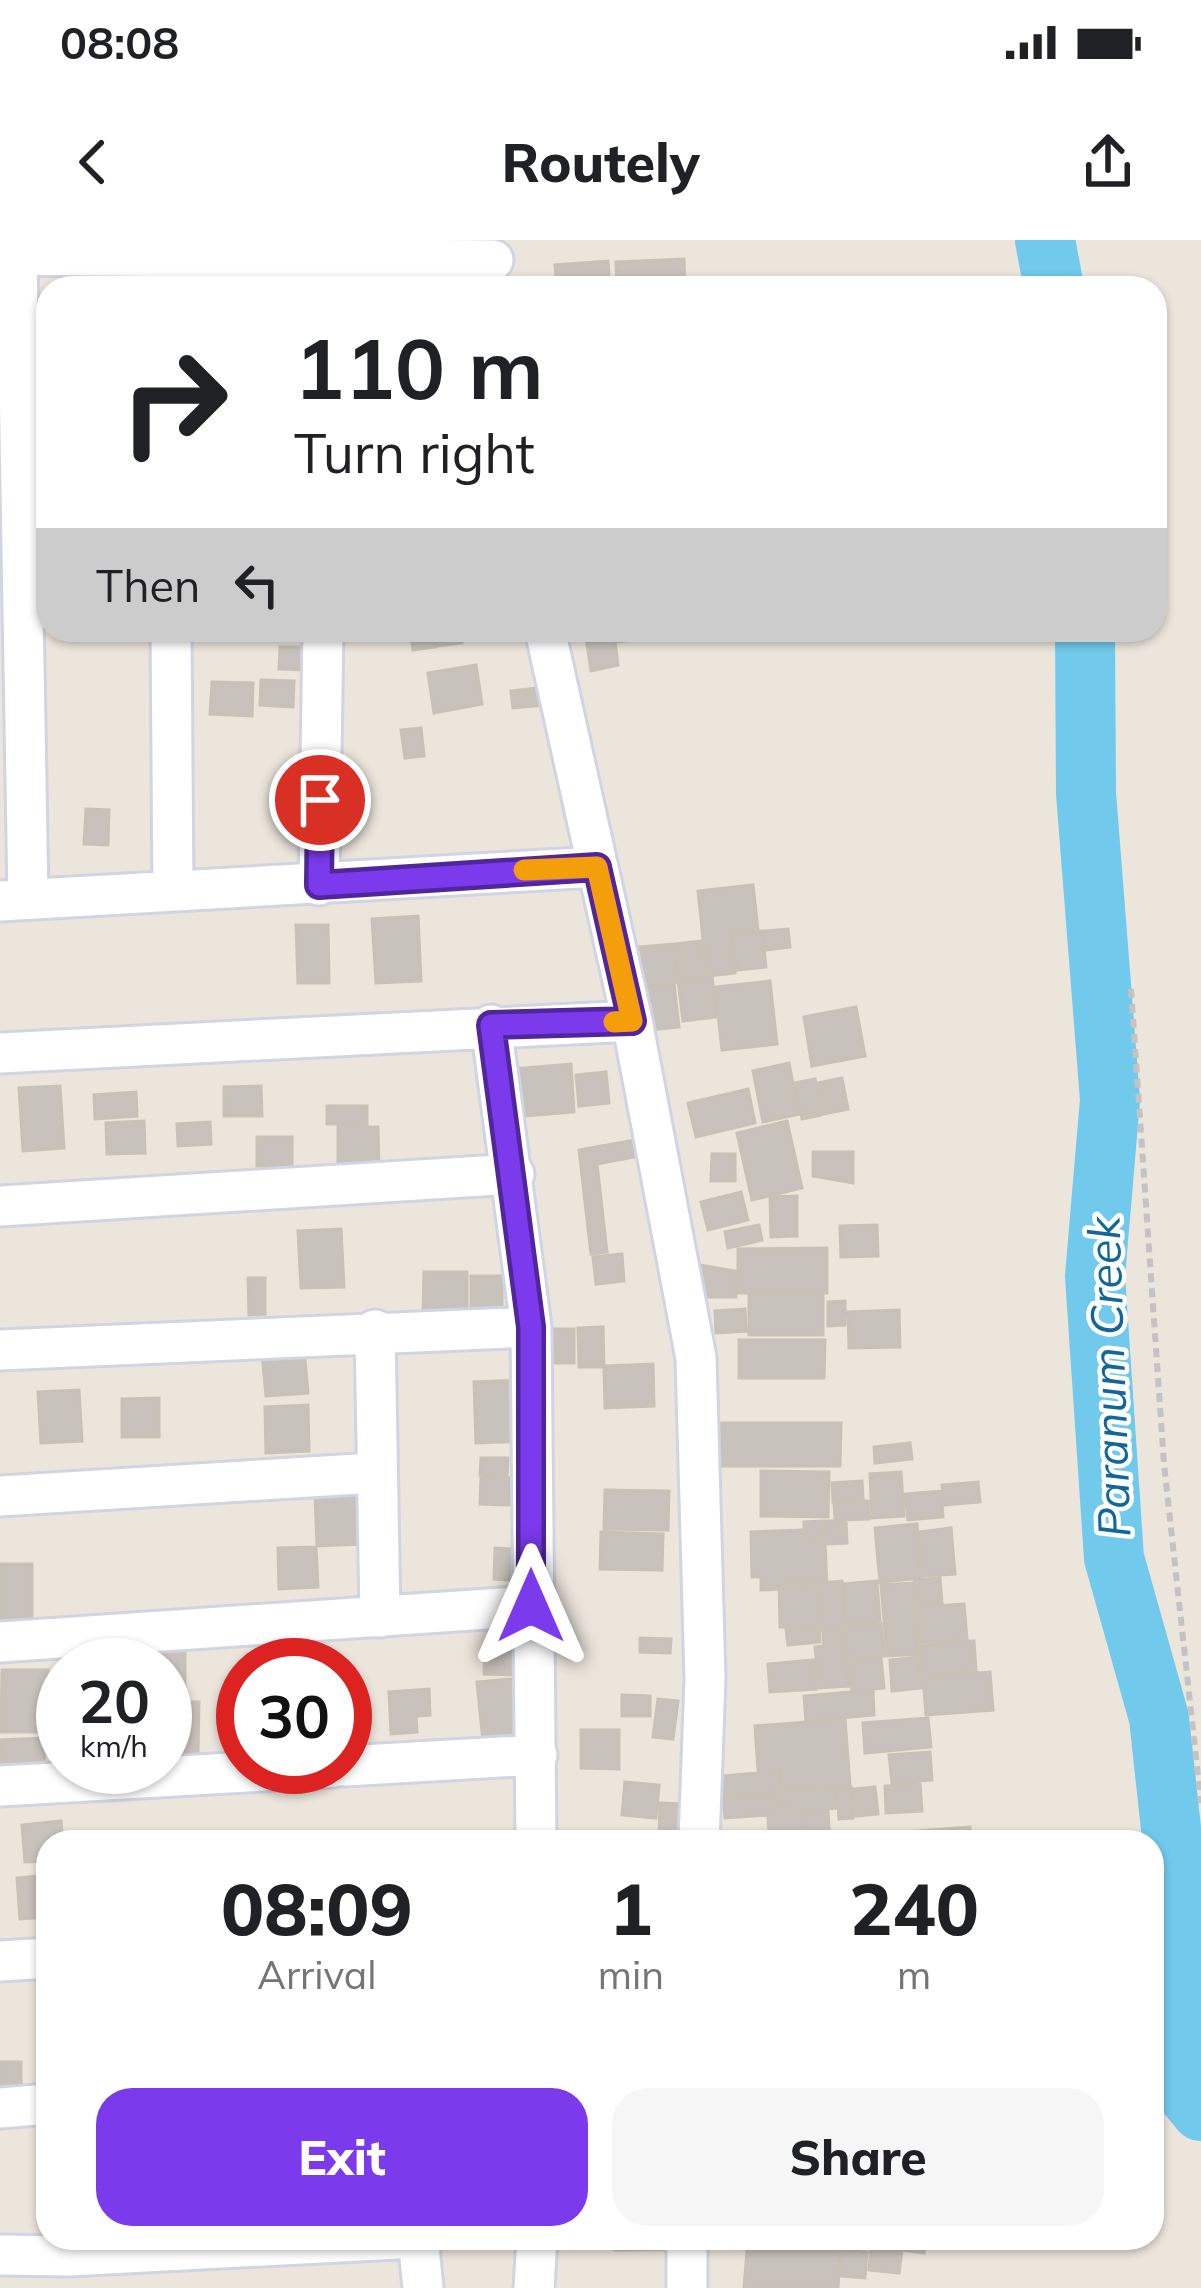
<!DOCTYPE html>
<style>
:root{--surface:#fff;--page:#f6f6f6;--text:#202124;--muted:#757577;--accent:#7c3aed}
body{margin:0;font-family:Mulish,sans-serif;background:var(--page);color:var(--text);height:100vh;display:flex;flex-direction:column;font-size:45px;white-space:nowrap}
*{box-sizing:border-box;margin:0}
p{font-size:39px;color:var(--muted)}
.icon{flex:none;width:66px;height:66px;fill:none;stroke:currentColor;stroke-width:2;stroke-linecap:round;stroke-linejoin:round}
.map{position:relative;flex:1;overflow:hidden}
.details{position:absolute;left:36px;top:1590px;width:1128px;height:420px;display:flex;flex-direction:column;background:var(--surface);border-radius:36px;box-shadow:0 3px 9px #0004}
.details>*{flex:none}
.hud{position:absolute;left:36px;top:36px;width:1131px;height:366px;border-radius:36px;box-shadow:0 3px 9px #0004;background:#fff;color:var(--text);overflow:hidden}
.speed{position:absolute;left:36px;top:1398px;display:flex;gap:24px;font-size:60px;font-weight:700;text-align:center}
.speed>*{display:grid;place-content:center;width:156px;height:156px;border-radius:50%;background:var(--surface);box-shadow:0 3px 9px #0004;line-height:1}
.speed small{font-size:30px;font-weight:400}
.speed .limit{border:18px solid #d22;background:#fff;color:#111}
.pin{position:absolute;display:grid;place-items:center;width:102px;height:102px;color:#fff;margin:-51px;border:6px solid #fff;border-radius:50%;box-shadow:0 3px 12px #0007}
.me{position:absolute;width:132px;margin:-66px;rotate:0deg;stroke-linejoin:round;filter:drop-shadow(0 0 9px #0008)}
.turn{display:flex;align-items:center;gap:42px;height:252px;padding:0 60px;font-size:54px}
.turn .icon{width:156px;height:156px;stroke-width:2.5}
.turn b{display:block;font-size:84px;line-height:102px}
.then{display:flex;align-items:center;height:114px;padding:0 60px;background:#0003;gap:24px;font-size:45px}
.eta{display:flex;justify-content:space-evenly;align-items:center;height:204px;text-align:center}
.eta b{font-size:72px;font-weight:800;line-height:84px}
.button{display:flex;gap:24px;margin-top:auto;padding:24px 60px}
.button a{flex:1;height:138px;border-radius:36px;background:var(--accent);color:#fff;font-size:48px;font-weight:800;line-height:138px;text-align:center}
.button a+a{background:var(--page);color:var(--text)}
.status{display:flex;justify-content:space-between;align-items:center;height:84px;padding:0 60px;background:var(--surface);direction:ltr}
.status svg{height:33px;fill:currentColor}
header{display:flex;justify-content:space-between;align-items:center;height:156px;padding:0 60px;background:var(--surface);font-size:54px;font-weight:800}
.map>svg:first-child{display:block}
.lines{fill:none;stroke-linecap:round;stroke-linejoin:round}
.river{stroke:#71c9ec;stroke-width:60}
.building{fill:#c7c2bb;stroke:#c7c1b6;stroke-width:3}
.minor-casing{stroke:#d1d4e2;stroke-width:45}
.path{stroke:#c3c3c3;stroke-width:6;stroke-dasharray:9 6;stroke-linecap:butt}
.minor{stroke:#fff;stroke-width:39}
.route-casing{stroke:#51269a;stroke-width:30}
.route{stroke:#7c3aed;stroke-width:21}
.slow{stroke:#f59e0b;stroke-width:21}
.labels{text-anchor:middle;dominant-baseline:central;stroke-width:9;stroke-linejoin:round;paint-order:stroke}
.water-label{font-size:45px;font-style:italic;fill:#106798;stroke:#fff}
</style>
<div class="status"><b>08:08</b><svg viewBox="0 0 49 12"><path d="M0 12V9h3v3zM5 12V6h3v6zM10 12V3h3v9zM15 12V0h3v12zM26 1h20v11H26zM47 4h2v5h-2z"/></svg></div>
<header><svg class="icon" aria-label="back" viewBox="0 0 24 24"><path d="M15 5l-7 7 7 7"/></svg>Routely<svg class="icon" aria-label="share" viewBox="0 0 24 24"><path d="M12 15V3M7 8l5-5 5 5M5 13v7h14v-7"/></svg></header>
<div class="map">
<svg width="1201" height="2048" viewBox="0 0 1201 2048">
<rect width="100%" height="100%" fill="#ece5dc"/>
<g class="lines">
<path class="river" d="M1045 0 1054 48
M1085 390 1086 553 1110 860 1095 1036 1114 1318 1159 1478 1188 1745 1177 1795 1188 1855 1201 1871"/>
</g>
<path class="building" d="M684 19 685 48H617L616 22Z
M608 21 610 48H557L555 25Z
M411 390H433L435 407 413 410Z
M435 390H460L462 403 437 406Z
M585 390H640L642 399 615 402 618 425 591 431Z
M280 407H311L310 430 279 429Z
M476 425 482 464 434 473 428 433Z
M261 440 294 441 293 467 260 465Z
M212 442 253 443 252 476 210 474Z
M546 447 547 465 513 468 511 451Z
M421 488 424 516 405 518 401 490Z
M86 569 109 570 108 605 84 604Z
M753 645 758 690 731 694 735 733 707 736 698 651Z
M418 676 421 741 376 743 372 679Z
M296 685H328L329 743H298Z
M788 689 790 707 766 710 764 691Z
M762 691 766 727 737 730 733 695Z
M702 701 706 735 679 739 675 704Z
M673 704 677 743 643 747 638 707Z
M712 736 716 777 683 781 678 740Z
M770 741 777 804 722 810 715 747Z
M674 744 679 787 649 790 645 747Z
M856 767 865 816 812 826 804 777Z
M789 823 799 874 763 882 753 831Z
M571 824 574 872 514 877 511 829Z
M606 832 609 863 579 866 576 835Z
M842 838 848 869 824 874 818 843Z
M815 839 821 875 802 879 795 843Z
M60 846 64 908 23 911 19 848Z
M261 846 262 876H224V847Z
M748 849 755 883 696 897 688 863Z
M136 852 137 876 95 879 94 855Z
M327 866H367V884H327Z
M144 881 145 913 107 914 106 883Z
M787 881 802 948 752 960 737 893Z
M210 882 211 904 178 906 177 884Z
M338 887H378L379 933H338Z
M257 897H292V926H257Z
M641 899 644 915 597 924 607 1012 591 1014 579 910Z
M813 912H853V943L813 936Z
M712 914H735V941H711Z
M741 952 748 980 708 990 701 962Z
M797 956V996L771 997 770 957Z
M759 985 762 1000 728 1008 725 992Z
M877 985 878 1016 841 1017 840 986Z
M341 989 344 1047 301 1048 298 991Z
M827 1008V1053H738V1009Z
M622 1014 624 1041 596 1044 593 1017Z
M700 1025 735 1031 736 1057H700Z
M424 1032H467V1077H423Z
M471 1036H502V1075H471Z
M248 1038H265V1074L249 1075Z
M749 1055H823V1095H749Z
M845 1061V1085L828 1086V1062Z
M745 1069 746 1091 716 1093 715 1071Z
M899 1070 900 1107 849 1108 848 1072Z
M603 1087 604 1127H579L578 1088Z
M545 1089H574V1123H545Z
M303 1099 308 1153 266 1156 261 1103Z
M739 1100H825L824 1138H739Z
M653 1124 654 1166 605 1168 604 1126Z
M524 1140 526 1201 476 1203 474 1142Z
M79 1150 82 1201 41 1203 38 1152Z
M159 1158V1197H122V1159Z
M308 1165 309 1211 266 1213 265 1167Z
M707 1183H841L840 1226H706Z
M910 1203 912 1219 875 1223 874 1207Z
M481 1218H508L507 1236 480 1235Z
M761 1231 829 1232 828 1277 761 1276Z
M901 1232 904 1276 872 1278 870 1234Z
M481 1237 511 1238 510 1265 480 1264Z
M862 1241 863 1260 833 1262 832 1243Z
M978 1242 980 1262 945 1265 942 1245Z
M605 1250 669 1251 668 1290 604 1289Z
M941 1251 943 1277 908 1280 905 1254Z
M360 1252 361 1304 317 1306 315 1254Z
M868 1261 869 1279 835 1280 834 1263Z
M846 1280 847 1303 826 1304 825 1281Z
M823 1281 824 1300 804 1301V1282Z
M917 1284 921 1338 880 1342 875 1288Z
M951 1288 955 1334 923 1336 919 1292Z
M801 1290 802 1302H825L827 1347 761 1350V1337H752L751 1292Z
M601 1292 663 1294 662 1330 600 1329Z
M316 1307 318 1347 279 1349 278 1308Z
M495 1308 511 1309 510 1340 494 1339Z
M0 1324H32V1386L0 1387Z
M940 1338 942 1363 916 1365 914 1340Z
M842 1341 845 1388 821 1390 818 1343Z
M877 1341 880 1381 846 1384 843 1344Z
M816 1342 818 1385 780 1387 779 1344Z
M912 1343 918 1414 887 1416 881 1345Z
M964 1364 967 1399 920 1403 917 1367Z
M881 1384 884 1416 849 1420 846 1386Z
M819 1386 820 1402 788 1405 786 1389Z
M844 1390 849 1446 819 1448 815 1407 824 1406 823 1391Z
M149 1398H185V1452H165V1425H149Z
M640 1398 671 1399 670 1413 640 1412Z
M974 1401 976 1431 922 1436 920 1406Z
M485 1407 516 1408 515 1435 484 1434Z
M919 1417 921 1448 892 1451 890 1420Z
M881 1418 884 1448 852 1451 849 1420Z
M814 1420 816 1449 770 1452 768 1424Z
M2 1430H48V1492H1Z
M990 1432 993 1470 926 1475 923 1437Z
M511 1439 517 1499 483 1502 477 1442Z
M429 1449 430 1475 416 1476 417 1492 391 1494 389 1452Z
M873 1450 874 1475 806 1481 804 1456Z
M622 1455 650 1456V1476H622Z
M658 1459 678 1461 673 1499 653 1497Z
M165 1462H199L198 1512H165Z
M928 1478 931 1507 865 1513 863 1483Z
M845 1479 850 1545 782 1550 780 1529 758 1531 755 1486Z
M581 1490H619V1529L581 1528Z
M44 1498 45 1557 2 1558 0 1500Z
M930 1512 932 1540 892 1543 889 1515Z
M778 1531 779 1551 724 1555 722 1536Z
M625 1542 659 1545 656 1578 622 1575Z
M920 1543 922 1571 886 1573 885 1546Z
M851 1547 853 1578 839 1579 837 1548Z
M875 1547 878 1574 856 1576 854 1549Z
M835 1548 836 1568 785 1572 783 1551Z
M782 1552 783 1574 725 1578 723 1557Z
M660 1563 682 1564 681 1598H659Z
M828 1570 830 1602H808L806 1572Z
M805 1573 807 1602 769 1596 768 1576Z
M61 1581 63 1602H48V1621L25 1622 22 1585Z
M970 1587 971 1602H905V1592Z
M48 1635V1677L20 1679 17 1638Z
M0 1822H21V1859H0Z
M614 1998H680V2009L615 2010Z
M748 1998H817L816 2003 841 2005 838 2048H744Z
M848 1998H926L924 2013 902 2010 899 2033 869 2030 871 2006 848 2003Z
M843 2010 867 2012 865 2038 840 2036Z"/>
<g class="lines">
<g class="minor-casing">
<path id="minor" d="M0 15 493 20
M17 16 28 659
M171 390 173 651
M545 390 632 781 696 1118 705 1439 699 1602
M319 645 323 390
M0 661 597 627
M491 785 531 1087 536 1602
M0 813 632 781
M0 966 514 934
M375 1090 380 1377
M0 1110 531 1087
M0 1256 374 1233
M0 1402 531 1366
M345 1526 537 1515
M0 1546 334 1527
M0 1721 48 1718
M0 1868 48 1864
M418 1998 423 2048
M0 2015 69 2016 417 1998
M534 2048 537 1998
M687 2048V1998"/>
</g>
<path class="path" d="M1131 749 1164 1224 1201 1563"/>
<use href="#minor" class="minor"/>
</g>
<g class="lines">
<g class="route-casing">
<path id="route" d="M320 560 319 645 597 627 632 781 491 785 531 1087V1366"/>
</g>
<use href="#route" class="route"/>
<path class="slow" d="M524 630 597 627 632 781 614 782"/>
</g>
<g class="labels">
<g class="water-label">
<text transform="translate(1108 1137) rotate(-92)">Paranum Creek</text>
</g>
</g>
</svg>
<div class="speed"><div>20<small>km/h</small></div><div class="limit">30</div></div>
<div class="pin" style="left:320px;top:560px;background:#d93025"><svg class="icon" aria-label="arrive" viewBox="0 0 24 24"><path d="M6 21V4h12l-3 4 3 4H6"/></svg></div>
<svg class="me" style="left:531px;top:1366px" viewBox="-20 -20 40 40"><path d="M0-17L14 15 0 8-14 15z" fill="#7c3aed" stroke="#fff" stroke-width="4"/></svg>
<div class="hud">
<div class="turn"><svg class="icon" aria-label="right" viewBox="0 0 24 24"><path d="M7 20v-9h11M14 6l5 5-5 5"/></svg><div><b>110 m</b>Turn right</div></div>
<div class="then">Then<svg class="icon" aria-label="left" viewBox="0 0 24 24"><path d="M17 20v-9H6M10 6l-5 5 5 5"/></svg></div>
</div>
<section class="details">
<div class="eta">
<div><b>08:09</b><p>Arrival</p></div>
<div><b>1</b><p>min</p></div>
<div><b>240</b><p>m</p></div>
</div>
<div class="button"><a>Exit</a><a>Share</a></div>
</section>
</div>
